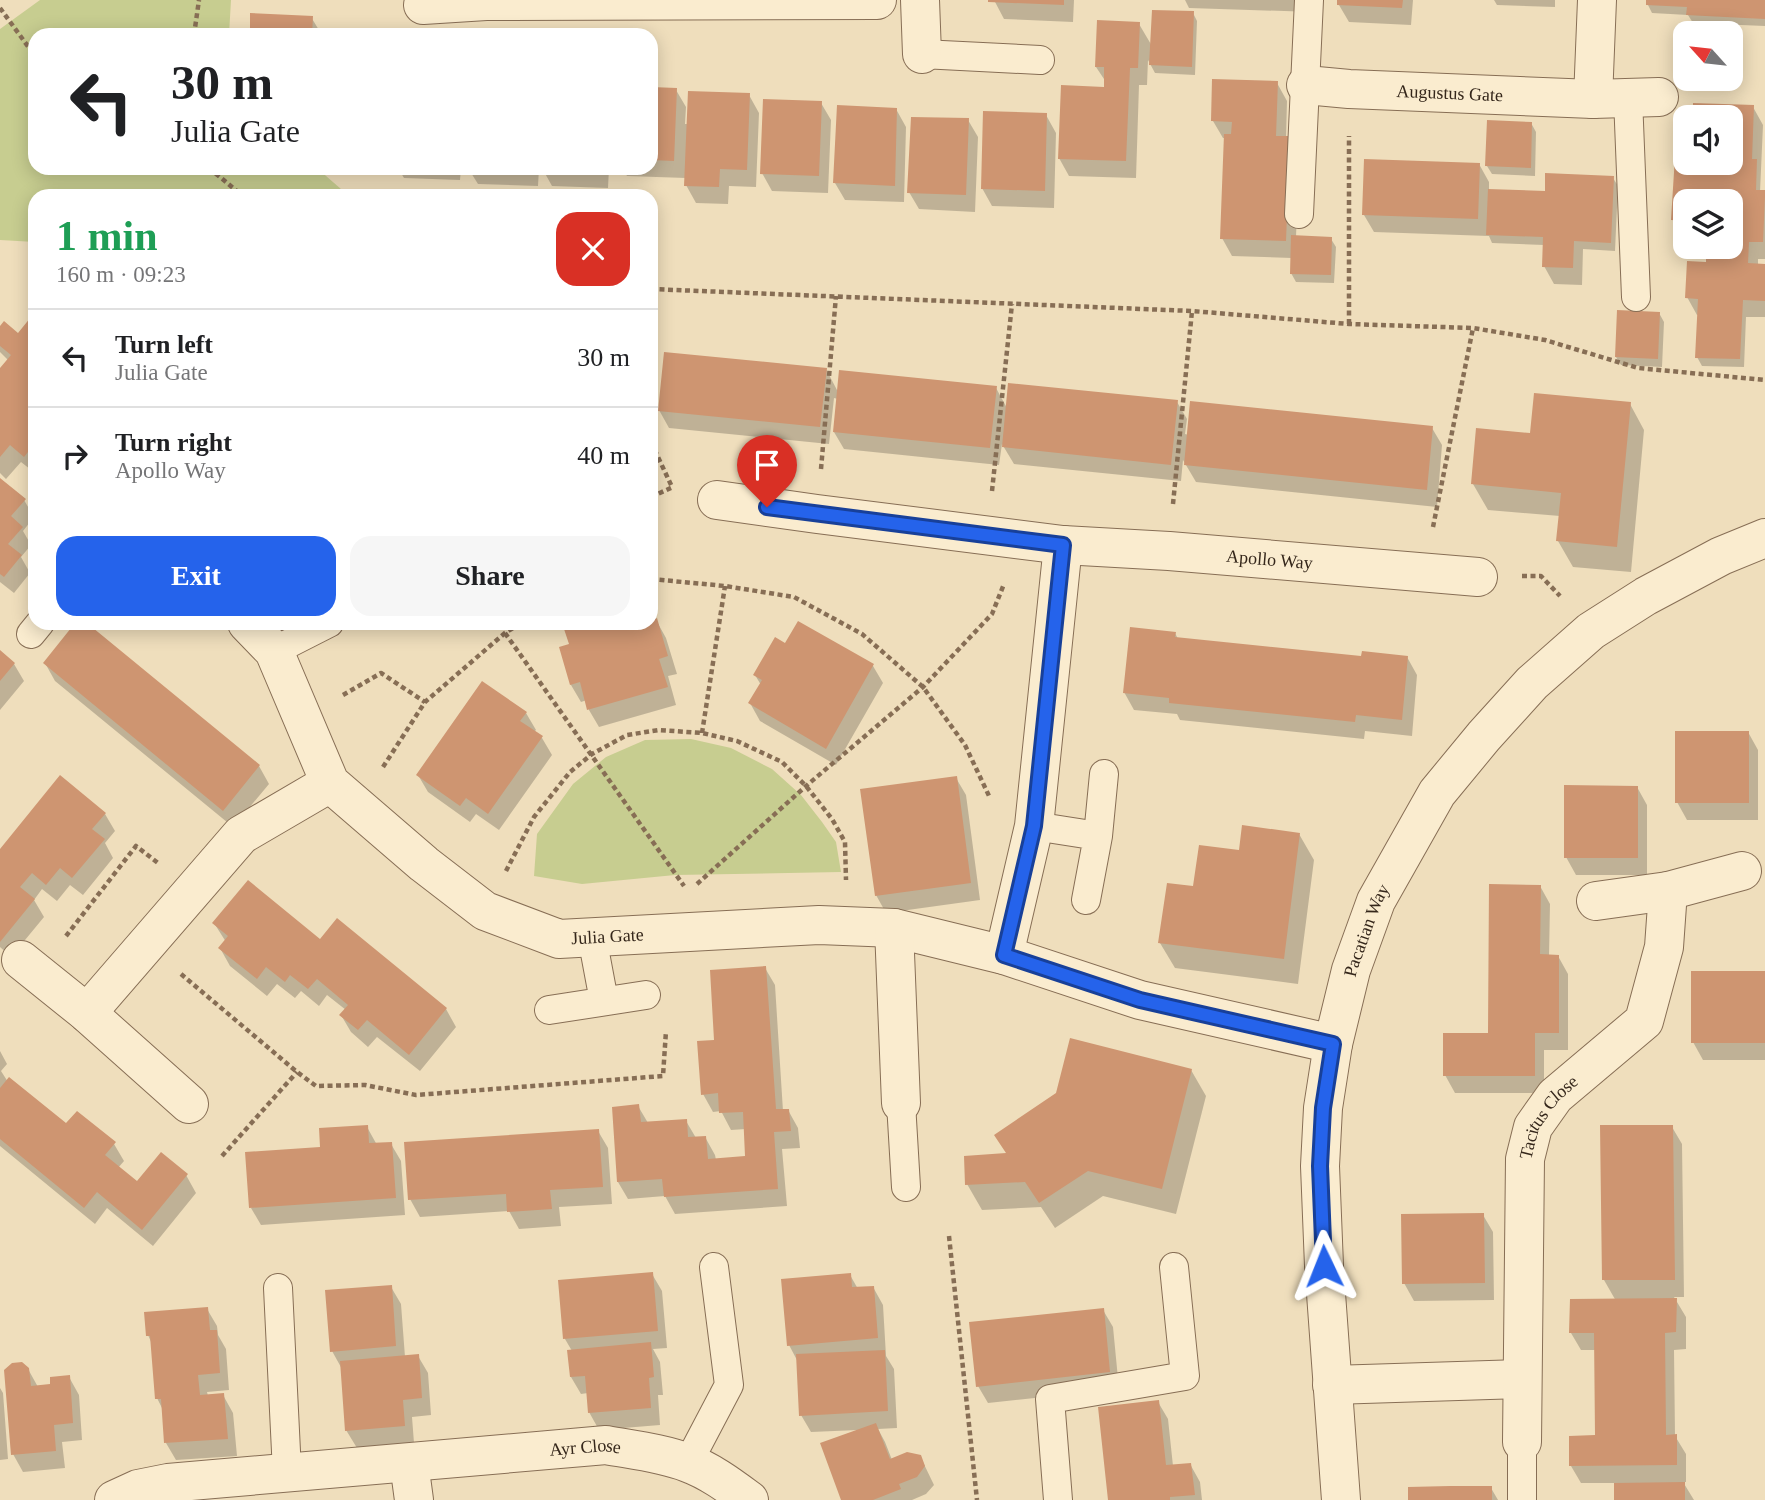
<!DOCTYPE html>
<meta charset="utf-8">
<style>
:root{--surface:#fff;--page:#f6f6f6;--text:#202124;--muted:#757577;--line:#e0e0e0;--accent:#2563eb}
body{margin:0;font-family:"Times New Roman",serif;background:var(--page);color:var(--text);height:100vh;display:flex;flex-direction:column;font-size:26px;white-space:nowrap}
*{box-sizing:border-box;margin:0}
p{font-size:23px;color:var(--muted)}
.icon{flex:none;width:38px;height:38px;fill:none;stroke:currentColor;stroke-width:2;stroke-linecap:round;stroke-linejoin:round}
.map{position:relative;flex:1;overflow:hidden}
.side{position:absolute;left:28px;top:189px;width:630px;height:441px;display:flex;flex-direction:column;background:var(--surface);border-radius:21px;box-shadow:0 4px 18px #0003}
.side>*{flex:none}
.top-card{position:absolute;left:28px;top:28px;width:630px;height:147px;border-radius:21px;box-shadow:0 4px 18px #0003;background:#fff;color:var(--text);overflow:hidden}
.needle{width:46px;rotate:297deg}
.tools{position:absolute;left:1673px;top:21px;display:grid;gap:14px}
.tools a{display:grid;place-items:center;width:70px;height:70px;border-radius:14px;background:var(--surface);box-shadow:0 4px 18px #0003;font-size:35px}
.pin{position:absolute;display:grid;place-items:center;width:60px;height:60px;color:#fff;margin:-72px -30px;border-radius:50% 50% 50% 0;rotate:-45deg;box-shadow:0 0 7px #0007}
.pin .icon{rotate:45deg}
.me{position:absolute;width:77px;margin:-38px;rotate:358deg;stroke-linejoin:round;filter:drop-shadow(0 0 5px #0008)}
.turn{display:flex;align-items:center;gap:24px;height:147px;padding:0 28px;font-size:32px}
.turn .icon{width:91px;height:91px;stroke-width:2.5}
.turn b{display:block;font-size:49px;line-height:60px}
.round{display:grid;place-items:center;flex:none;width:74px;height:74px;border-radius:21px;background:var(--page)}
.headline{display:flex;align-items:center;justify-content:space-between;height:119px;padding:0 28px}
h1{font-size:42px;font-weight:800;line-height:52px;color:#1e9e55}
.primary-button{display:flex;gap:14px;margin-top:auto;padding:14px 28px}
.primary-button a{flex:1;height:80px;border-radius:21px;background:var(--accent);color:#fff;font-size:28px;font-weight:800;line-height:80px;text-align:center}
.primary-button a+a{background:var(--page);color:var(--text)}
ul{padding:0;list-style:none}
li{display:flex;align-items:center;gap:21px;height:98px;padding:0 28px;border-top:2px solid var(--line)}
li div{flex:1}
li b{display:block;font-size:26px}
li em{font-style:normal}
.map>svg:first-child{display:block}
.green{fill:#c7cd90}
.shadow{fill:#0003}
.building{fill:#ce9571}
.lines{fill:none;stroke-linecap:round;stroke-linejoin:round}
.lane-casing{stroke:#876e55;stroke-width:30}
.street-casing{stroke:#876e55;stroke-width:40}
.path{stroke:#876e55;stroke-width:4.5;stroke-dasharray:5 3.5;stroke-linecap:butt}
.lane{stroke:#faeccf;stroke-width:28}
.street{stroke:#faeccf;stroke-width:38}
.route-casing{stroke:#184099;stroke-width:18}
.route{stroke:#2563eb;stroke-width:12}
.labels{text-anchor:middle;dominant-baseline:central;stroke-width:6;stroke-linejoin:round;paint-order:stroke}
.street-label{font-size:18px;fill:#35271b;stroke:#f6e9cc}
</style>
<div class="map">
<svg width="1765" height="1500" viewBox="0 0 1765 1500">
<rect width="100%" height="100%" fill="#efdebc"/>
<path class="green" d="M40 0H231L229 35H35V168H308L318 169 349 196H35V242L0 240V29Z
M691 739 731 748 772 769 801 795 822 822 836 842 841 872 675 875 582 884 534 876 537 834 573 784 606 757 645 740Z"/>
<path class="shadow" d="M994 0H1074L1073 22 1004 19Z
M1185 0H1314L1313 12 1189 8Z
M1339 0H1413L1411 25 1349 22 1339 5Z
M1494 0H1555V7L1497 5Z
M1648 0H1765V26L1693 23 1688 15 1652 13 1648 5Z
M1193 13 1197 21 1195 75 1155 73 1148 60 1147 85H1139L1136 178 1069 176 1059 158 1105 89 1106 82 1096 67 1139 24 1152 46Z
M311 17 322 35H251Z
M1277 83 1287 101 1286 138 1299 155 1296 237 1331 239 1336 247 1334 283 1296 282 1291 273 1292 258 1232 256 1222 238 1226 138H1223L1213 121Z
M651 89 676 90 686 107 685 124H688L749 95 759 113 756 187 729 186 728 204 696 203 686 185V178L627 176 622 168H651Z
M821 103 831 120 828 193 772 191 762 173Z
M1695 105 1753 107 1763 125 1760 192 1765 193V259H1758V265H1765V317H1746L1744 367 1702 366 1697 357 1699 315H1697L1687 297 1708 264V247H1731V201H1685V237H1683L1673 220 1676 158H1685V163H1731V117H1694Z
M896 109 906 127 904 202 845 200 835 183Z
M1046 115 1056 133 1054 208 992 206 982 188Z
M968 120 978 137 975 212 919 209 909 192Z
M1531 123 1536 132 1535 176 1492 174 1487 166Z
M1479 164 1489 182V190L1546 192 1613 178 1618 186 1615 251 1583 249 1582 285 1554 284 1544 266V245L1492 243 1489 236 1374 232 1364 215Z
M398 168H461L460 180 404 178Z
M468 168H539L538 186 478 184Z
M542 168H609L608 188 552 186Z
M1659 313 1664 322 1662 367 1621 365 1616 357Z
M35 315V473L21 462 6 479 0 473V371L8 360 0 352V328L18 335Z
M826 369 838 392 996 388 1007 408 1177 402 1187 419 1185 434 1189 435 1432 428 1442 445 1437 507 1196 482 1183 460 1181 481 1014 464 1002 444 999 465 844 449 834 432 838 399 834 398 829 444 669 428 659 410Z
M1630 404 1644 430 1631 572 1573 567 1558 541 1560 516 1488 510 1473 484 1531 435Z
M0 480 24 500 34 517 23 531 31 545 21 557 30 573 14 593 0 582Z
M651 617 653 622 656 620 666 638 677 674 668 676 676 705 599 727 589 710 587 700 581 702 571 685 561 649 571 646 564 623H651Z
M78 623H84L259 766 269 784 233 827 55 681 45 663Z
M1175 633 1178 639 1363 658 1407 657 1417 675 1412 736 1365 731 1364 739 1180 720 1177 714 1134 710 1124 692Z
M786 645 873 666 883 683 836 765 760 721 750 703 761 685 755 675Z
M0 652 14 664 24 681 0 710Z
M526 713 536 730 534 732 542 738 552 755 499 830 476 814 470 822 428 792 418 775Z
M1748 732 1758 750V820H1687L1677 802Z
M956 778 966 795 980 900 886 913 876 895Z
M1637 787 1647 805V875H1576L1566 857Z
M105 814 115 831 105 843 113 858 83 895 70 885 57 901 42 889 34 900 44 917 11 957 0 947V850Z
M1299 834 1314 860 1298 984 1175 968 1160 943 1195 888 1241 852Z
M1540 886 1550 904 1549 956H1558L1568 974V1050H1544V1093H1455L1445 1075 1490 1035Z
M214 923 320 942 446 1009 456 1027 420 1071 377 1037 368 1047 351 1032 341 1015 346 1010 327 995 319 1006 301 991 295 998 277 984 267 996 230 966 220 948 226 942Z
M765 968 775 985 783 1111 788 1110 798 1128 800 1148 782 1149 787 1206 675 1214 665 1196 628 1199 618 1182 638 1106 648 1123 686 1121 696 1138 705 1137 715 1155 716 1160 747 1157 746 1129 731 1130 721 1111 713 1112 703 1094 716 1041Z
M1765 975V1060H1703L1693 1042Z
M0 1051 7 1064 1 1071 8 1082 67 1126 114 1144 124 1161 118 1168 137 1183 186 1175 196 1193 153 1246 107 1208 95 1224 0 1146Z
M1191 1070 1206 1096 1176 1214 1103 1196 1055 1228 1041 1207 982 1210 967 1184 1007 1155Z
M367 1127 377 1145 391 1144 401 1161 405 1215 261 1225 251 1208 322 1149Z
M1672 1127 1682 1144 1684 1297H1674L1686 1317V1349L1674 1350 1675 1436 1686 1454V1482H1683L1694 1500H1616V1483H1581L1571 1466 1597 1437 1596 1350H1581L1571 1333 1616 1301 1604 1280Z
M598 1131 608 1148 612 1204 559 1207 561 1226 519 1229 509 1211 420 1217 410 1199Z
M1483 1215 1493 1232 1494 1300 1414 1301 1404 1283Z
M652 1274 662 1291 667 1348 653 1349 660 1362 663 1395H658L660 1425 599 1430 589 1412 588 1393 581 1394 571 1377 572 1351 565 1339 560 1282Z
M850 1275 858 1289 873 1287 883 1305 886 1356 894 1369 897 1428 878 1429 885 1442 892 1460 920 1456 934 1485 926 1494 912 1500H843L858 1430 811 1432 801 1415 798 1362 789 1345Z
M391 1287 401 1304 405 1357 418 1356 428 1373 431 1415 412 1417 414 1443 357 1448 346 1430 342 1369 332 1351Z
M207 1309 217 1326 218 1335 226 1349 229 1390 207 1392 208 1396 223 1395 233 1413 237 1456 176 1460 166 1443 163 1410 157 1398 152 1344 148 1335Z
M1103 1310 1113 1327 1119 1389 988 1403 978 1386Z
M28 1369 38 1387 52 1386 69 1377 79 1395 82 1440 62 1442 65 1468 23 1472 13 1454Z
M0 1388 3 1393 8 1459 0 1460Z
M1158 1402 1168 1419 1173 1466 1190 1464 1200 1482 1202 1500H1109Z
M1491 1488 1498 1500H1410Z"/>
<path class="building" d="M988 0H1064V5L988 2Z
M1337 0H1403L1402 8 1337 5Z
M1646 0H1765V19L1686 15 1687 7 1646 5Z
M1152 10 1194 11 1192 67 1149 65Z
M250 13 313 16 312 35H250Z
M1097 20 1140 22 1138 68H1130L1126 161 1058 159 1061 85 1104 87V67H1095Z
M1212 79 1278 81 1276 136H1290L1286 241 1220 239 1224 134H1231L1232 122 1211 121Z
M651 87 677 88 674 161 651 160Z
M688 91 750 93 747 170 720 169 719 187 684 186Z
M763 99 822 101 819 176 760 174Z
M1693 103 1754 105 1752 159H1757L1756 190H1765V196L1763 242H1749L1748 263 1765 264V301L1743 300 1740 359 1695 358 1698 299 1685 298 1687 261 1706 262V247H1731V201H1685V221L1671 220 1675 156H1685V163H1731V117H1693Z
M837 105 897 108 895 186 833 183Z
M983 111 1047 113 1045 191 981 189Z
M911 117 969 118 966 195 907 193Z
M1487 120 1532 122 1531 168 1485 166Z
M1364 159 1480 163 1478 219 1362 215Z
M1545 173 1614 176 1611 243 1574 241 1573 268 1542 267 1543 237 1486 235 1488 189 1545 191Z
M1291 235 1332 237 1331 275 1290 274Z
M1617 310 1660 312 1658 359 1615 357Z
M35 312V362L29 370 35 375V443L24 457 10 445 0 457V368L11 355 0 346V326L4 321 18 333Z
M664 352 827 368 820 427 658 411Z
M839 370 997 386 990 448 833 432Z
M1008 383 1178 400 1171 465 1002 447Z
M1534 393 1631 402 1617 547 1556 541 1561 493 1471 484 1476 428 1530 433Z
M1190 401 1433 426 1427 490 1184 465Z
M0 478 26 499 11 516 23 527 8 544 22 555 4 577 0 574Z
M657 618 668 656 659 659 668 687 587 710 580 682 570 685 559 647 569 644 562 623H651V621Z
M798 621 874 664 826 749 748 703 762 680 753 675 775 637 785 643Z
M75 623H87L260 765 223 811 43 663Z
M1130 627 1176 632 1175 637 1361 656 1362 651 1408 656 1402 720 1356 715 1355 722 1169 703V698L1123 693Z
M0 650 15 663 0 681Z
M482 681 527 712 520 721 543 736 488 814 466 798 460 806 416 775Z
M1675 731H1749V803H1675Z
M60 775 106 813 92 829 105 839 72 878 60 868 46 885 32 873 20 887 35 899 0 942V849Z
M957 776 971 883 875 896 860 789Z
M1564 785 1638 786V858H1564Z
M1242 825 1300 833 1284 959 1158 943 1167 883 1193 886 1199 845 1239 850Z
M248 880 320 939 337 918 447 1008 409 1055 367 1020 358 1030 339 1015 348 1005 317 979 308 989 290 975 285 982 266 967 257 979 218 948 228 936 212 923Z
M1489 884 1541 885 1540 954 1559 955V1033H1535V1076H1443V1033H1488Z
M766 966 776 1109H789L791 1131 774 1132 778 1189 664 1197 662 1179 617 1182 612 1107 639 1104 641 1122 687 1119 688 1137 706 1136 708 1159 745 1156 743 1112 719 1113 718 1093 701 1095 697 1041 714 1040 710 970Z
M1691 971H1765V1043H1691Z
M1070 1038 1192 1069 1162 1189 1088 1171 1039 1203 1025 1182 965 1185 964 1156 1006 1153 994 1135 1056 1093Z
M9 1077 66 1123 77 1111 116 1142 105 1155 137 1181 161 1152 188 1174 142 1230 97 1192 84 1208 0 1139V1088Z
M368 1125 369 1143 392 1142 396 1198 249 1208 245 1152 320 1147 319 1128Z
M1600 1125H1673L1675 1280H1602Z
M599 1129 603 1187 550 1190 552 1209 507 1212 506 1194 408 1200 404 1142Z
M1484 1213 1485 1283 1402 1284 1401 1214Z
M653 1272 658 1331 563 1339 558 1280Z
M851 1273 852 1287 874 1286 878 1338 787 1346 781 1279Z
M392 1285 396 1346 330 1352 325 1290Z
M1677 1298 1676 1332 1665 1333 1666 1435 1677 1434V1465L1569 1466V1436L1595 1435 1594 1333H1569L1570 1299Z
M208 1307 210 1330H217L220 1373 198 1375 200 1395 224 1393 228 1439 164 1443 161 1399H155L150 1336H146L144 1312Z
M1104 1308 1110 1372 976 1387 969 1322Z
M651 1342 654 1377 649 1378 651 1408 588 1413 585 1376 570 1377 567 1350Z
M885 1350 888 1411 799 1416 796 1354Z
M419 1354 422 1398 403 1400 405 1426 345 1431 340 1361Z
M22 1362 29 1368 31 1386 50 1384V1377L70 1375 73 1423 54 1425 56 1451 11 1455 4 1370 12 1363Z
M1159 1400 1166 1465 1191 1463 1195 1495 1170 1497V1500H1108L1098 1407Z
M876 1423 890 1459 907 1452 921 1455 925 1466 917 1477 899 1484 901 1489 873 1500H841L820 1443Z
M1685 1482V1500H1614V1483Z
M1450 1486H1492V1500H1408V1487Z"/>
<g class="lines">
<g class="lane-casing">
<path id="lane" d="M922 54 1040 60
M1628 98 1636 297
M1299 214 1309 0
M31 634 40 623
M274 651 329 623
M1034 826 1098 836
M1086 900 1098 836 1104 774
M592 937 604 1001
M549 1010 646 995
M901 1103 906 1187
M278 1288 287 1472
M1522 1442V1500
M688 1463 729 1385 714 1267
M1058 1500 1050 1399 1185 1376 1174 1267"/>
</g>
<g class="street-casing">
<g id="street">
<path d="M920 0 922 54"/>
<path d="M423 5 486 1 877 0"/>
<path id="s1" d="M1306 85 1349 89 1593 99 1659 97"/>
<path d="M1593 99 1597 0"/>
<path id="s2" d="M717 500 817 514 1063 545 1169 551 1478 577"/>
<path id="s3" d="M247 623 274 651 330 783 424 864 485 911 559 939 819 925 894 928 1004 955 1140 1000 1333 1044"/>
<path d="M1596 901 1668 891 1742 871"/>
<path d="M894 928 901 1103"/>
<path d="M1004 955 1034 826 1063 545"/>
<path d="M21 960 87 1013 189 1104"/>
<path d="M87 1013 241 835 330 783"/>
<path d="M1332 1385 1521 1379"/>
<path id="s4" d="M1522 1442 1525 1159 1533 1127 1555 1096 1644 1021 1664 947 1668 891"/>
<path d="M409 1463 414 1500"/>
<path id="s5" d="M114 1500 138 1489 168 1483 606 1445C633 1450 662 1453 688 1463 710 1471 730 1486 749 1500"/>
<path id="s6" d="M1341 1500 1324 1266 1320 1166 1323 1108 1333 1044 1351 970 1376 901 1437 793 1484 736 1532 683 1591 631 1646 596 1721 556 1765 538"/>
</g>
</g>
<path class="path" d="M0 8 35 56
M194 35 199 0
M209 168 243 196
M651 289 1192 311 1349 324 1473 328 1545 340 1638 368 1765 380
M1349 324V136
M651 442 672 487
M821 469 836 296
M992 491 1012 304
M651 497 673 487
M1173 504 1192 311
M1433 527 1473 328
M1522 576H1541L1560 596
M651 579 725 586 794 597 862 634 923 687 965 745 990 798
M505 633 684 886
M343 695 381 673 425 702
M702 733 725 586
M383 767 425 702 505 633 521 623
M506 871 534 817 570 772 592 754 627 735 659 730 702 733 737 741 782 762 806 786 832 819 845 842 846 880
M697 884 806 786 923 687 992 614 1004 584
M66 936 136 846 158 863
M181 974 297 1072 316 1086 365 1085 416 1095 663 1076 666 1031
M222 1156 297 1072
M949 1236 977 1500"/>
<use href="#lane" class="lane"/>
<use href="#street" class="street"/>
</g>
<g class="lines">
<g class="route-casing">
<path id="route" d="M767 507 1063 545 1034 826 1004 955 1140 1000 1333 1044 1323 1108 1320 1166 1324 1266"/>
</g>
<use href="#route" class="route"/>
</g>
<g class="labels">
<g class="street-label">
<text stroke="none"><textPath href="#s1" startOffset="144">Augustus Gate</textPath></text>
<text stroke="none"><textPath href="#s2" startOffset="556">Apollo Way</textPath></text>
<text stroke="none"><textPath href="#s6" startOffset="576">Pacatian Way</textPath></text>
<text stroke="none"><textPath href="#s3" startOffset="511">Julia Gate</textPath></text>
<text stroke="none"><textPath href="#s4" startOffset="332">Tacitus Close</textPath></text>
<text stroke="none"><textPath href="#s5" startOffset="476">Ayr Close</textPath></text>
</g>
</g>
</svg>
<div class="tools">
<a><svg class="needle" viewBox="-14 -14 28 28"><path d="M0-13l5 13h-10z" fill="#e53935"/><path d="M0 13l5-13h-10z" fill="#757577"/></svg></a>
<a><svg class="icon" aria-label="sound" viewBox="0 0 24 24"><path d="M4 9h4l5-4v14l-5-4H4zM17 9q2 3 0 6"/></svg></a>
<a><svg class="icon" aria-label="layers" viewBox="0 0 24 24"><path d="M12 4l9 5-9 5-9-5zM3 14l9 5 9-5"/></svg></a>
</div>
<div class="pin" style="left:767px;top:507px;background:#d93025"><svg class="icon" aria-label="arrive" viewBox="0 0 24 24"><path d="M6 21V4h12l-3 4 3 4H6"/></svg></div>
<svg class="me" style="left:1324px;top:1266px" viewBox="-20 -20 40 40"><path d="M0-17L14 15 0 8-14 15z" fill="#2563eb" stroke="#fff" stroke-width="4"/></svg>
<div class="top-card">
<div class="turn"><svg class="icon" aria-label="left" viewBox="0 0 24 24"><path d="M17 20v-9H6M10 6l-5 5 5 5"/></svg><div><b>30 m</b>Julia Gate</div></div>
</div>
<section class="side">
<div class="headline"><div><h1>1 min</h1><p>160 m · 09:23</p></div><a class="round" style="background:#d93025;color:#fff"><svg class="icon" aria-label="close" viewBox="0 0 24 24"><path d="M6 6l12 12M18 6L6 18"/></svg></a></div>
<ul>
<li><svg class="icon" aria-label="left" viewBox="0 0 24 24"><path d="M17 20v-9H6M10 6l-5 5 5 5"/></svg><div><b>Turn left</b><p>Julia Gate</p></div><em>30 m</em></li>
<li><svg class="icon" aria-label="right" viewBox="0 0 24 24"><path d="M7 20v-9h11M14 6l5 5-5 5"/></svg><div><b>Turn right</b><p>Apollo Way</p></div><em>40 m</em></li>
</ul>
<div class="primary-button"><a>Exit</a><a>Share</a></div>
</section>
</div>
